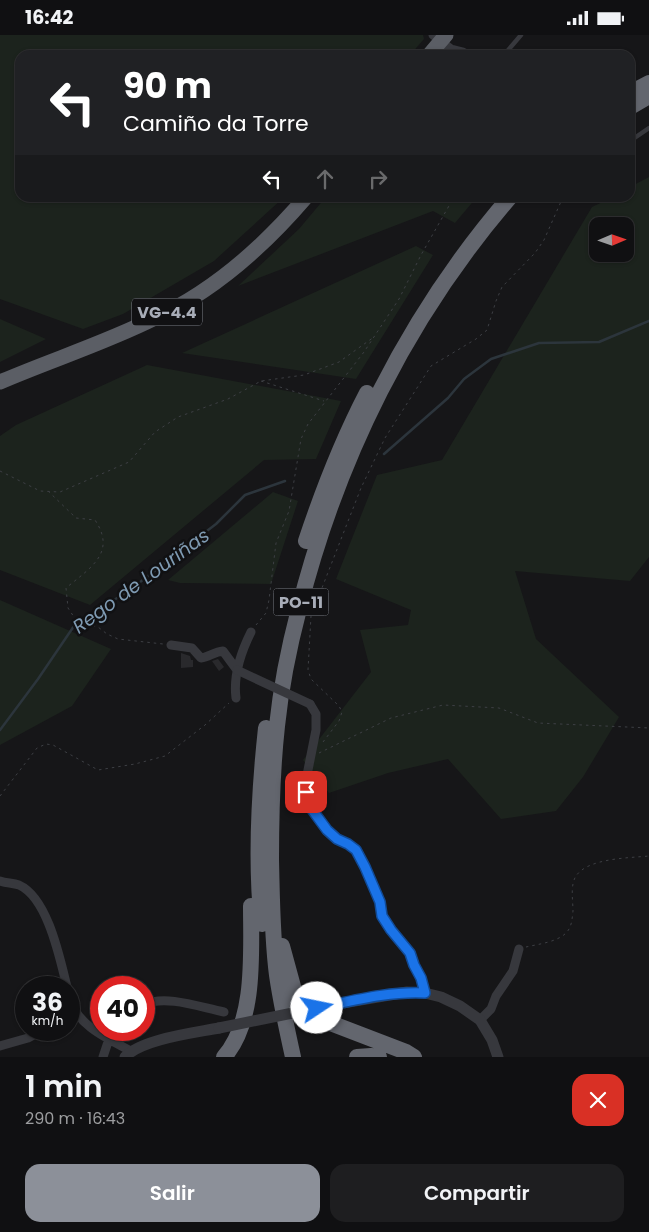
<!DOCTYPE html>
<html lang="es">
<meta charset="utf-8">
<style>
:root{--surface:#101012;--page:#1e1e20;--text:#f1f3f6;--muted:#9c9d9f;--line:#303032;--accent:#8c9099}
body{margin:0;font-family:Poppins,sans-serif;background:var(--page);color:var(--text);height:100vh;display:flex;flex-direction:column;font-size:19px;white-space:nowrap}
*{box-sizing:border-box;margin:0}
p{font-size:16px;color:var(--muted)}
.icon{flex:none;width:28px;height:28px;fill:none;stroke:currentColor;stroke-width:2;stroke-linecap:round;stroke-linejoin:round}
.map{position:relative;height:1022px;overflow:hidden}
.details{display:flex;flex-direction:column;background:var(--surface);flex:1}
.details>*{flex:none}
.top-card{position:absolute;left:15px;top:15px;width:620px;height:152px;border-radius:15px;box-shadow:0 1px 4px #0004,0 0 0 1px var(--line);background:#202124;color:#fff;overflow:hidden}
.needle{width:32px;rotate:88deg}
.buttons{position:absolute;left:589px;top:182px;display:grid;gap:10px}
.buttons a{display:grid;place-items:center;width:45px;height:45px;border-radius:10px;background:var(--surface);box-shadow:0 1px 4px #0004,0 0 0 1px var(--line);font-size:25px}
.speed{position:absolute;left:15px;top:941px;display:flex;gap:10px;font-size:25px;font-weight:700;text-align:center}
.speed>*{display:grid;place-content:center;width:65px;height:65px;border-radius:50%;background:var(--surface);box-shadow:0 1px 4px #0004,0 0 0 1px var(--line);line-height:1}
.speed small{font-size:12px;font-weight:400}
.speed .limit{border:8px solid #d22;background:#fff;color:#111}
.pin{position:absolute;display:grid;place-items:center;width:42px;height:42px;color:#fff;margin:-21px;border-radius:10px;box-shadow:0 2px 8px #0006}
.me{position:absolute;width:55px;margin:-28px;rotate:79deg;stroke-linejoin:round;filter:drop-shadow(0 0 4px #0008)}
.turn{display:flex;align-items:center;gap:18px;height:105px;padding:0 25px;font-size:22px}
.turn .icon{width:65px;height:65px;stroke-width:2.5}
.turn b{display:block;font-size:35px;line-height:42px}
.lanes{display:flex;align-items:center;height:48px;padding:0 25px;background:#0003;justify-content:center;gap:25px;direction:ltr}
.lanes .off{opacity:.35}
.round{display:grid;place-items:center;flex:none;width:52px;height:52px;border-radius:15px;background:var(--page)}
.overview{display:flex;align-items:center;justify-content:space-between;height:85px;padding:0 25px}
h1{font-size:30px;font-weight:600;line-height:38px}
.button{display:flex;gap:10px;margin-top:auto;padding:10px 25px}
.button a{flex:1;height:58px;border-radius:15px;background:var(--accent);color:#fff;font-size:20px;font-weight:600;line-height:58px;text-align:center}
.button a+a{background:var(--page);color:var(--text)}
.status{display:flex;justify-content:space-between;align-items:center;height:35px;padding:0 25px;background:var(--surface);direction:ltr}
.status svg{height:14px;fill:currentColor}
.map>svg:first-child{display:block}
.green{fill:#1c231d;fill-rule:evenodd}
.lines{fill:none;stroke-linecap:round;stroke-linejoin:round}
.stream{stroke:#2c353c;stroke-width:2.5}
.building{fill:#29292c}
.path{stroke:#3d3f44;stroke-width:1;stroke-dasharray:2.5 4;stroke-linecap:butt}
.service{stroke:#37383d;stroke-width:4.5}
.minor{stroke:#37383d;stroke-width:9}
.tertiary{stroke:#37383d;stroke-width:11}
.trunk{stroke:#5b5e65;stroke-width:15}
.motorway{stroke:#63666e;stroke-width:16}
.minor-bridge{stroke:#37383d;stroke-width:9}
.tertiary-bridge{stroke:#37383d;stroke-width:11}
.trunk-bridge{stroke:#5b5e65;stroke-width:15}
.route-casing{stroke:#114b97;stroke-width:12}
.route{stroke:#1a73e8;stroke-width:9}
.labels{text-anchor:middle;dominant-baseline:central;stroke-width:5;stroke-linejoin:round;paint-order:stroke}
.shield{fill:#111113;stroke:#7b7e86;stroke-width:1}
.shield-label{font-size:16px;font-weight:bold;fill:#a8adb8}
.water-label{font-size:19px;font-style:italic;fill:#7f9bb3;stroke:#111113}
</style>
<div class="status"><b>16:42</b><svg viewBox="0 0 49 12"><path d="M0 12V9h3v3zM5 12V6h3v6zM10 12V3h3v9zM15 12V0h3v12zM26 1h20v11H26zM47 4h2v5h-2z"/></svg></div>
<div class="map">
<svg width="649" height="1022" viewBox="0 0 649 1022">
<rect width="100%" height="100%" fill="#161618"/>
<path class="green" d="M0 0H423L424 4 410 20H20V162L283 163 214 226 123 279 83 294 0 264Z
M649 142V522L630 546 515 536 536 604 619 682 583 742 556 776 501 784 448 724 388 738 329 758 303 725 371 637 360 595 408 590 411 575 336 544 377 440 442 425 592 172 611 163 630 162V152ZM598 191H625V219H598Z
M325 163V162L476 163 455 188 433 176 238 251 299 194Z
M416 211 433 220 356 344 182 318Z
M0 284 46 304 0 327Z
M147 330 341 366 316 424 264 425 90 570 0 535V401L16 390Z
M273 457 298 466 271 549 180 548 168 545Z
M0 565 111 614 72 671 0 710Z"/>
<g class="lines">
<path class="stream" d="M384 419 448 363 464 344 491 324 539 308 599 307 649 286
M0 695 38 644 74 591 131 554 216 489 245 460 285 446"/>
</g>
<path class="building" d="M181 618 190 621 191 625H193V632L181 633Z
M218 624 224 632 219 636 212 626Z"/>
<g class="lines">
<path class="path" d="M261 346 324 366
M0 436 40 456 60 457 129 427 155 397 178 382 228 364 261 346 304 340 339 327 374 302
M48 456 76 483 95 485C117 518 90 533 66 553L68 573 76 585 98 592 107 599 118 604 163 609
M256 590 266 578 269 565 276 508 289 476 301 404 308 389 364 317 399 264 421 220 454 162
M323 707 339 686 342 677 339 671 311 644 308 635 311 581 361 453 385 403 431 331 476 304 487 295 496 266 502 252 535 218 544 205 563 162
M319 718 391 683 443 670 499 673 538 688 649 693
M0 761 37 713 46 709 53 710 98 735 135 729 165 721 205 690 229 668
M526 912C539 909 557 907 566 898 572 892 572 884 573 876 573 866 570 850 576 841 588 823 629 823 649 821"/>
<path class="service" d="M504 20 521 0
M630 106 649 93"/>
<path class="minor" d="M433 0 451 14 463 17 466 20
M171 610 192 613 201 623C209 622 214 617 223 616L237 635
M236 663C233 640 241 617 251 597
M310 669 316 679V695L307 740 305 757 308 769 327 795 337 804 348 809 356 815 365 832 380 867 382 881 391 895 410 918 414 930 421 943 425 958
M0 846C6 848 13 848 19 850 48 863 60 924 67 952
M69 961C76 990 106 1003 131 1016
M144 969C168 960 199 972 224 977
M480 985 491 974 496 961 513 936 519 914
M0 1011 28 1003 43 995
M103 1022 112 995"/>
<path class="tertiary" d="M337 969 407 957 425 958 441 962 460 971 480 985 492 1005 498 1022
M125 1022C142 1004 194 998 219 993"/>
<path class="trunk" d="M0 347C51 325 105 308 155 283 214 256 264 211 306 162"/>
<path class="motorway" d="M630 58 649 48
M630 72 649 61
M306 506C323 455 342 406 367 358
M262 889C255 824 259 758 266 693
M282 911 297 966 320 984 406 1017 414 1022
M224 1022C256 986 251 917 251 871
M293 1022C287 995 281 968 277 940 272 902 272 864 271 825 271 780 272 736 277 691 281 652 289 612 299 574 337 423 408 280 510 162
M357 1022 371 1021 379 1022"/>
<path class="minor-bridge" d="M237 635 310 669"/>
<path class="tertiary-bridge" d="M219 993 337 969"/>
<path class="trunk-bridge" d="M429 20 446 0"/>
</g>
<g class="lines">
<g class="route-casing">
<path id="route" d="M306 757 308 769 327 795 337 804 348 809 356 815 365 832 380 867 382 881 391 895 410 918 414 930 421 943 425 958C389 956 352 966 317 973"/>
</g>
<use href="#route" class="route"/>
</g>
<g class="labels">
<g class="shield">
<rect x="132" y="263.5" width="70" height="27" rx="4"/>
<rect x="273.5" y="553.5" width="55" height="27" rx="4"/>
</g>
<g class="shield-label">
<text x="167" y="277">VG-4.4</text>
<text x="301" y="567">PO-11</text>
</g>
<g class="water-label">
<text transform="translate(141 546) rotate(-36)">Rego de Louriñas</text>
</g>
</g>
</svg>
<div class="buttons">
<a><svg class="needle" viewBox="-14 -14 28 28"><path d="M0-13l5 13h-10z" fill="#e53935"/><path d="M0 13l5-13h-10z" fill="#9c9d9f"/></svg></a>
</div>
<div class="speed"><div>36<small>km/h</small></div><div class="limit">40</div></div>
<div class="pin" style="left:306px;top:757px;background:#d93025"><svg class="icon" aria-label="arrive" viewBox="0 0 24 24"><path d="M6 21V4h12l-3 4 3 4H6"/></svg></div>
<svg class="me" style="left:317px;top:973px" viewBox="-20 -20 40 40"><circle r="19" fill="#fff"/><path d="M0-13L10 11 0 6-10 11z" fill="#1a73e8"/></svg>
<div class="top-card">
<div class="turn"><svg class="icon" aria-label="left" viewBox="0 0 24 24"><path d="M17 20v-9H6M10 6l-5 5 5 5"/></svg><div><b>90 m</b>Camiño da Torre</div></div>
<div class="lanes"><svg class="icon" aria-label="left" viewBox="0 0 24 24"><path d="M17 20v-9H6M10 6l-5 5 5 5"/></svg><svg class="icon off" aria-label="ahead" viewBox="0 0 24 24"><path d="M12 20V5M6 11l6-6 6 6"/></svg><svg class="icon off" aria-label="right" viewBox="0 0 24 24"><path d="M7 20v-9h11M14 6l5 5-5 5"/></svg></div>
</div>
</div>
<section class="details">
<div class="overview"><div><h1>1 min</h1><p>290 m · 16:43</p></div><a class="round" style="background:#d93025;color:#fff"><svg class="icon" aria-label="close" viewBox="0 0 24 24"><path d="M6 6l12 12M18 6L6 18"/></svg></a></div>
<div class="button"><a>Salir</a><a>Compartir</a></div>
</section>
